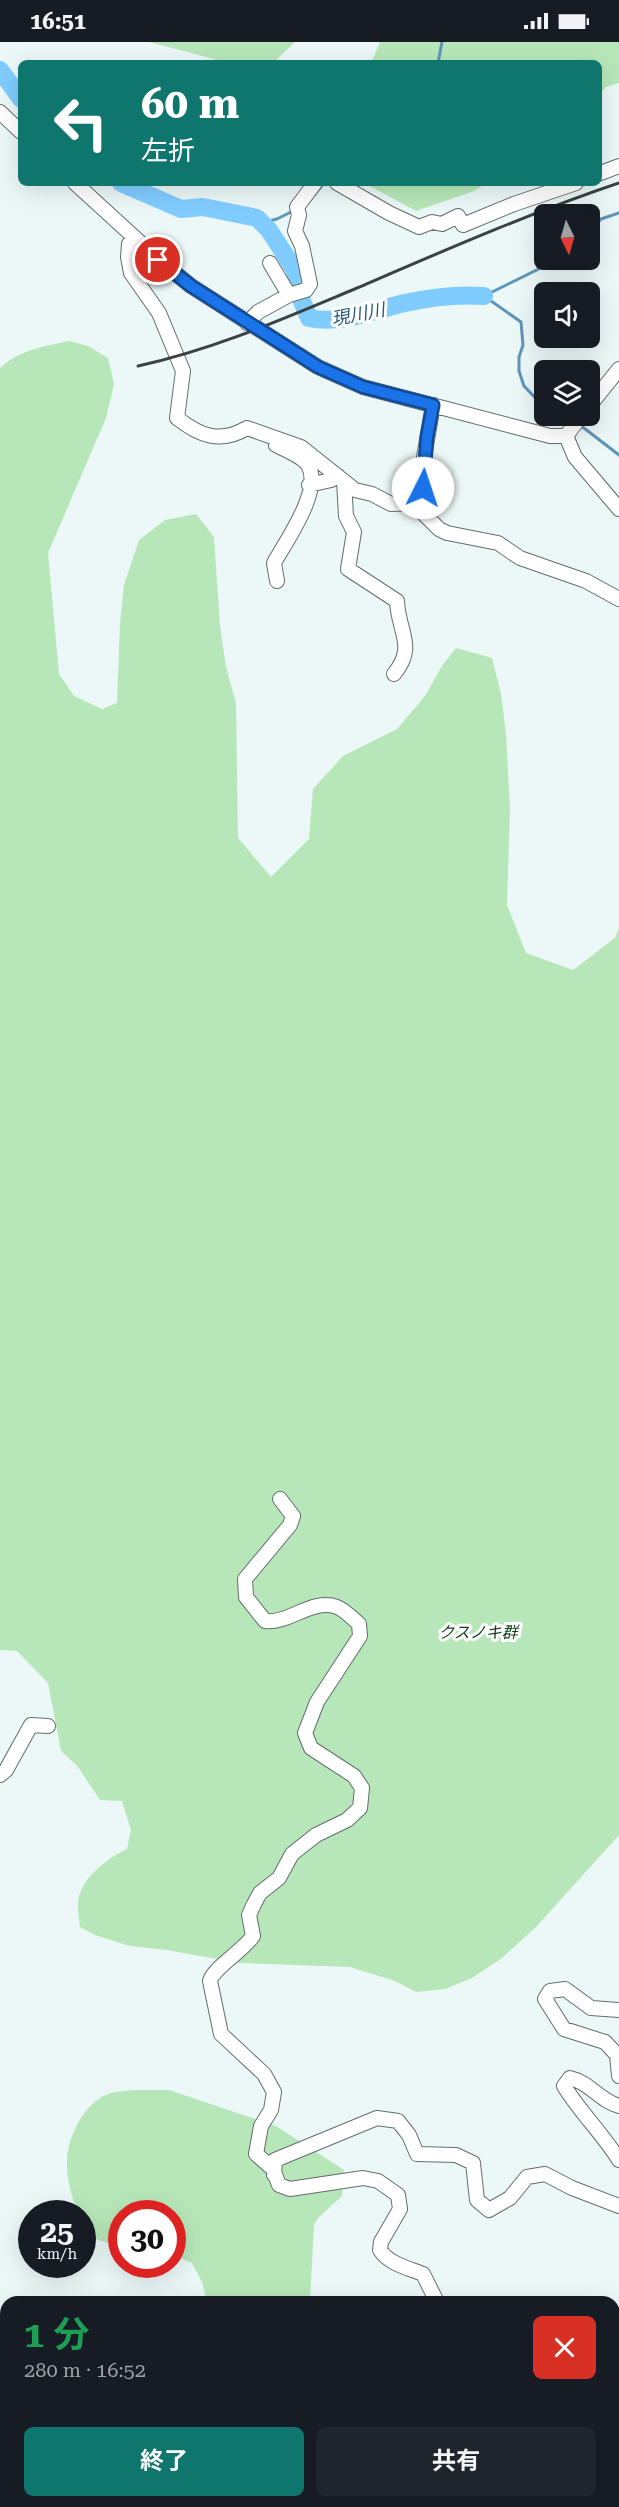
<!DOCTYPE html>
<html lang="ja">
<meta charset="utf-8">
<style>
:root{--surface:#171b24;--page:#20242c;--text:#f1f3f6;--muted:#9ea1a6;--accent:#0f766e}
body{margin:0;font-family:"Roboto Serif","Noto Sans JP",serif;background:var(--page);color:var(--text);height:100vh;display:flex;flex-direction:column;font-size:22px;white-space:nowrap}
*{box-sizing:border-box;margin:0}
p{font-size:20px;color:var(--muted)}
.icon{flex:none;width:33px;height:33px;fill:none;stroke:currentColor;stroke-width:2;stroke-linecap:round;stroke-linejoin:round}
.map{position:relative;flex:1;overflow:hidden}
.drawer{position:absolute;left:0px;top:2254px;width:620px;height:212px;display:flex;flex-direction:column;background:var(--surface);border-radius:18px 18px 0 0;box-shadow:0 6px 24px #0002}
.drawer>*{flex:none}
.banner{position:absolute;left:18px;top:18px;width:584px;height:126px;border-radius:9px;box-shadow:0 6px 24px #0002;background:#0f766e;color:#fff;overflow:hidden}
.needle{width:39px;rotate:175deg}
.fabs{position:absolute;left:534px;top:162px;display:grid;gap:12px}
.fabs a{display:grid;place-items:center;width:66px;height:66px;border-radius:9px;background:var(--surface);box-shadow:0 6px 24px #0002;font-size:30px}
.speed{position:absolute;left:18px;top:2158px;display:flex;gap:12px;font-size:30px;font-weight:700;text-align:center}
.speed>*{display:grid;place-content:center;width:78px;height:78px;border-radius:50%;background:var(--surface);box-shadow:0 6px 24px #0002;line-height:1}
.speed small{font-size:15px;font-weight:400}
.speed .limit{border:9px solid #d22;background:#fff;color:#111}
.pin{position:absolute;display:grid;place-items:center;width:51px;height:51px;color:#fff;margin:-26px;border:3px solid #fff;border-radius:50%;box-shadow:0 2px 6px #0007}
.me{position:absolute;width:66px;margin:-33px;rotate:4deg;stroke-linejoin:round;filter:drop-shadow(0 0 4px #0008)}
.turn{display:flex;align-items:center;gap:21px;height:126px;padding:0 24px;font-size:27px}
.turn .icon{width:78px;height:78px;stroke-width:2.5}
.turn b{display:block;font-size:42px;line-height:51px}
.round{display:grid;place-items:center;flex:none;width:63px;height:63px;border-radius:9px;background:var(--page)}
.overview{display:flex;align-items:center;justify-content:space-between;height:102px;padding:0 24px}
h1{font-size:36px;font-weight:700;line-height:45px;color:#1e9e55}
.cta{display:flex;gap:12px;margin-top:auto;padding:12px 24px}
.cta a{flex:1;height:69px;border-radius:9px;background:var(--accent);color:#fff;font-size:24px;font-weight:700;line-height:69px;text-align:center}
.cta a+a{background:var(--page);color:var(--text)}
.status{display:flex;justify-content:space-between;align-items:center;height:42px;padding:0 30px;background:var(--surface);direction:ltr}
.status svg{height:16px;fill:currentColor}
.map>svg:first-child{display:block}
.green{fill:#b7e7b9}
.lines{fill:none;stroke-linecap:round;stroke-linejoin:round}
.stream{stroke:#5f95b9;stroke-width:3}
.river{stroke:#81ccff;stroke-width:18}
.minor-casing{stroke:#626d6d;stroke-width:16}
.major-casing{stroke:#d4d5d5;stroke-width:20}
.minor{stroke:#fff;stroke-width:14}
.major{stroke:#91cad7;stroke-width:16}
.rail{stroke:#3b4242;stroke-width:3}
.route-casing{stroke:#114b97;stroke-width:15}
.route{stroke:#1a73e8;stroke-width:10}
.labels{text-anchor:middle;dominant-baseline:central;stroke-width:6;stroke-linejoin:round;paint-order:stroke}
.park-label{font-size:16px;font-style:italic;fill:#113d18;stroke:#fff}
.water-label{font-size:18px;font-style:italic;fill:#21587a;stroke:#fff}
</style>
<div class="status"><b>16:51</b><svg viewBox="0 0 49 12"><path d="M0 12V9h3v3zM5 12V6h3v6zM10 12V3h3v9zM15 12V0h3v12zM26 1h20v11H26zM47 4h2v5h-2z"/></svg></div>
<div class="map">
<svg width="619" height="2465" viewBox="0 0 619 2465">
<rect width="100%" height="100%" fill="#ebf8f7"/>
<path class="green" d="M149 0H295L273 21H229Z
M380 0H619V41L606 45 599 53 598 21H371Z
M364 141H487L474 149 416 169Z
M69 299 88 304 108 316 114 342 106 376 48 511 59 632 74 654 102 667 117 661 120 581 124 543 139 498 165 478 196 472 214 495 220 584 226 625 236 661 238 796 271 835 309 797 313 747 343 714 397 687 425 654 442 624 456 606 492 616 501 652 506 692 510 767 507 863 526 911 573 928 615 896 619 886V1793L536 1885 502 1916 472 1936 445 1947 416 1950 395 1939 350 1925 239 1921 167 1908 130 1904 95 1893 80 1885C79 1877 78 1869 78 1861 79 1837 108 1816 127 1807L131 1788 122 1759 100 1758 78 1725 61 1709 48 1641 17 1609 0 1608V326C18 309 44 304 69 299Z
M134 2048H169L276 2084 344 2128 342 2154 318 2176 314 2183 310 2260H207L202 2240 192 2221 173 2213 172 2172H122L121 2204 98 2198 84 2186 82 2172H78C72 2156 66 2135 67 2118 68 2093 86 2058 111 2051 118 2049 127 2049 134 2048Z
M619 2350V2465H189L185 2460H614V2351Z
M27 2460H108L107 2465H26Z"/>
<g class="lines">
<path class="stream" d="M438 21 442 0
M310 158 324 141
M261 181 277 177 295 168
M590 190 601 177 619 171
M544 365 524 344 519 329V315L523 303 521 280 484 254 557 218
M562 374 572 378
M580 383 619 413
M0 2355 6 2353"/>
<path class="river" d="M0 28 21 57
M121 141 181 167 203 165 257 176 269 188 295 228 296 245 309 276C341 283 374 268 405 261 432 255 457 252 484 254"/>
<g class="minor-casing">
<path id="minor" d="M0 70 21 90
M598 132 619 124
M75 141 158 217 191 244 318 325 363 345 550 394H566
M337 141 389 171 419 185 432 180 442 182 458 174 463 183 514 162 576 141
M135 196 129 202 128 215 131 231 159 271 183 329 177 376C200 394 220 402 247 386L301 405 355 448 372 452 391 462 416 461
M289 253 306 248 310 242 302 204 295 189 299 173 297 165 315 141
M247 281 258 270 289 253 270 221
M433 363 424 415 425 436 416 461 417 465 439 487 447 491 498 501 520 516 586 539 619 557
M590 363 619 327
M566 394 575 415 619 467
M566 394 581 374
M344 439 346 474 354 490 348 527 397 559C398 590 417 604 394 632
M309 443 331 438 338 434
M277 539 274 521C286 499 323 448 308 423 302 414 285 408 276 403L277 398
M280 1457 293 1474 290 1483 245 1537 246 1555 265 1579C289 1582 312 1556 337 1565 345 1568 353 1577 359 1582L360 1594 317 1660 305 1691 311 1706 354 1734 362 1746 360 1766 347 1778 316 1793 292 1812 279 1836 260 1851 254 1862 249 1873 253 1894C242 1910 213 1926 210 1939L221 1992 264 2032 274 2050 271 2068 261 2084 256 2112 273 2127 279 2143 290 2147 363 2136 378 2139 398 2153 400 2167 381 2200 380 2208C389 2222 408 2226 423 2232L437 2260
M0 1733 6 1728 31 1683 48 1684
M619 1968 591 1966 565 1947 550 1949 545 1957 564 1987 605 2000 617 2013 619 2034
M619 2064C600 2059 589 2040 570 2036L564 2044C580 2070 602 2091 619 2118
M274 2133 275 2118 377 2076 398 2079 409 2093 417 2112 456 2113 473 2121 477 2158 489 2168 510 2156 527 2135 545 2132 572 2146 619 2164
M614 2320 619 2319
M0 2373 6 2371
M614 2383 619 2386
M194 2460 196 2465"/>
</g>
<g class="major-casing">
<path id="major" d="M0 2395 6 2408
M23 2460V2465"/>
</g>
<use href="#minor" class="minor"/>
<use href="#major" class="major"/>
<path class="rail" d="M138 324C215 307 285 276 357 246 443 209 530 171 619 141"/>
</g>
<g class="lines">
<g class="route-casing">
<path id="route" d="M158 218 191 244 318 325 363 345 433 363 427 395 423 446"/>
</g>
<use href="#route" class="route"/>
</g>
<g class="labels">
<g class="park-label">
<text x="478" y="1590">クスノキ群</text>
</g>
<g class="water-label">
<text transform="translate(358 272) rotate(-11)">現川川</text>
</g>
</g>
</svg>
<div class="fabs">
<a><svg class="needle" viewBox="-14 -14 28 28"><path d="M0-13l5 13h-10z" fill="#e53935"/><path d="M0 13l5-13h-10z" fill="#9ea1a6"/></svg></a>
<a><svg class="icon" aria-label="sound" viewBox="0 0 24 24"><path d="M4 9h4l5-4v14l-5-4H4zM17 9q2 3 0 6"/></svg></a>
<a><svg class="icon" aria-label="layers" viewBox="0 0 24 24"><path d="M12 4l9 5-9 5-9-5zM3 14l9 5 9-5"/></svg></a>
</div>
<div class="speed"><div>25<small>km/h</small></div><div class="limit">30</div></div>
<div class="pin" style="left:158px;top:218px;background:#d93025"><svg class="icon" aria-label="arrive" viewBox="0 0 24 24"><path d="M6 21V4h12l-3 4 3 4H6"/></svg></div>
<svg class="me" style="left:423px;top:446px" viewBox="-20 -20 40 40"><circle r="19" fill="#fff"/><path d="M0-13L10 11 0 6-10 11z" fill="#1a73e8"/></svg>
<div class="banner">
<div class="turn"><svg class="icon" aria-label="left" viewBox="0 0 24 24"><path d="M17 20v-9H6M10 6l-5 5 5 5"/></svg><div><b>60 m</b>左折</div></div>
</div>
<section class="drawer">
<div class="overview"><div><h1>1 分</h1><p>280 m · 16:52</p></div><a class="round" style="background:#d93025;color:#fff"><svg class="icon" aria-label="close" viewBox="0 0 24 24"><path d="M6 6l12 12M18 6L6 18"/></svg></a></div>
<div class="cta"><a>終了</a><a>共有</a></div>
</section>
</div>
